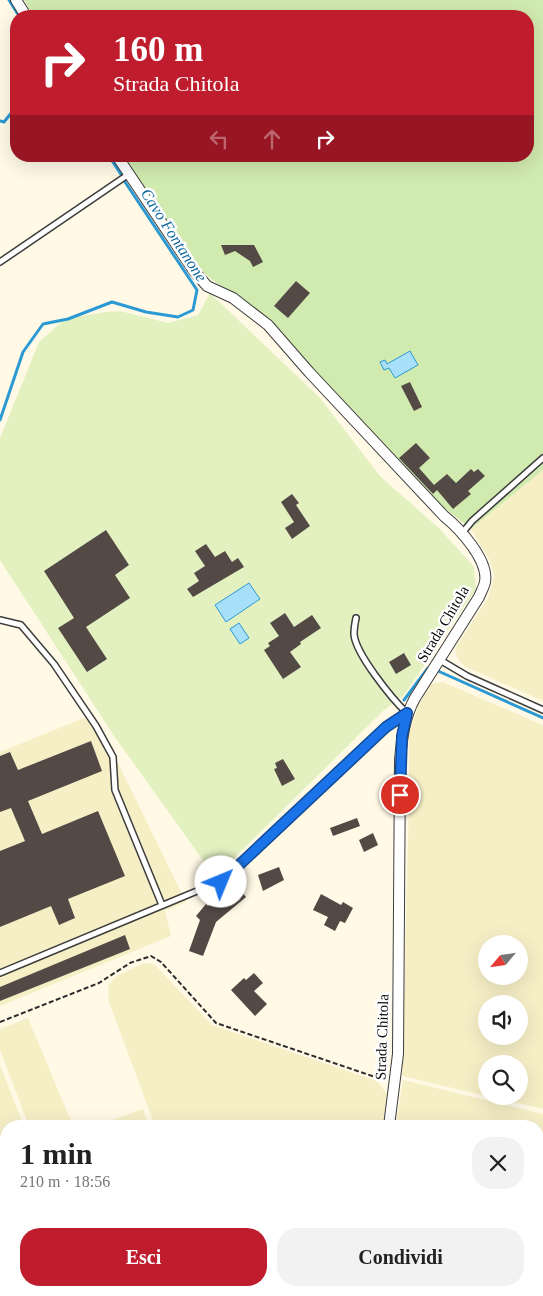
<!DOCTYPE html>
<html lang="it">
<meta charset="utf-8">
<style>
:root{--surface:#fff;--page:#f2f2f2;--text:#222;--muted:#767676;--accent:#bf1c2d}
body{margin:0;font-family:"Times New Roman",serif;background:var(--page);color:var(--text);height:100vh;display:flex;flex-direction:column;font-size:19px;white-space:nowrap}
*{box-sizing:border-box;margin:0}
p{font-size:16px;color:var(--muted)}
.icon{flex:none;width:28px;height:28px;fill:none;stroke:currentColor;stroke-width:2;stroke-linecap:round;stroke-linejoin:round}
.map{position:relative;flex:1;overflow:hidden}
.panel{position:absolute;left:0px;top:1120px;width:544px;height:176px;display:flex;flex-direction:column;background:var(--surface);border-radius:20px 20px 0 0;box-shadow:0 5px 20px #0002}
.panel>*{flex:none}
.hud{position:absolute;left:10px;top:10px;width:524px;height:152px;border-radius:20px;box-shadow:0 5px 20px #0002;background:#bf1c2d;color:#fff;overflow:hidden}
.needle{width:32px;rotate:241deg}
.fabs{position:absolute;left:478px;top:935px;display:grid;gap:10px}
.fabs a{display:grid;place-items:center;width:50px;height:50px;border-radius:50%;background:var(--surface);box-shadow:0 5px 20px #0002;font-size:25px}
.pin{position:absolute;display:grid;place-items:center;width:42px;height:42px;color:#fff;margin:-21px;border:2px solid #fff;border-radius:50%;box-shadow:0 1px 5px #0007}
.me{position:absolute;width:55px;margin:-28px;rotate:45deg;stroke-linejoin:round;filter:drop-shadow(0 0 4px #0008)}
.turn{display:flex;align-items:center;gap:18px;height:105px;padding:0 20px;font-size:22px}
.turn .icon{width:65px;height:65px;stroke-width:2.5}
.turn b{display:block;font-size:35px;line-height:42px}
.lanes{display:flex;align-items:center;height:48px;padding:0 20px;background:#0003;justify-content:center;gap:25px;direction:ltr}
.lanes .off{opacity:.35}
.round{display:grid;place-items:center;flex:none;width:52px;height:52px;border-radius:20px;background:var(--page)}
.headline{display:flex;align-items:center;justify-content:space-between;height:85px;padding:0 20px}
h1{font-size:30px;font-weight:800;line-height:38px}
.action{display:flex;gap:10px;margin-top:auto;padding:10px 20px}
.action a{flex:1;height:58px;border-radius:20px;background:var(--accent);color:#fff;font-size:20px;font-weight:800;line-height:58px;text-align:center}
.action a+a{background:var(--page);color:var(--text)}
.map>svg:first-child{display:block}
.farmland{fill:#f6efc6;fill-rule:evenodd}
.green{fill:#d1eaaf}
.pitch{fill:#e3f1c1}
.water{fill:#a8dff9;stroke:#2b9ad4}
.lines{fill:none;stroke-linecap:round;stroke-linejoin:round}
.stream{stroke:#2b9ad4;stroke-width:3}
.building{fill:#534a46}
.service-casing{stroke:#3d3d3d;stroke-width:8}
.minor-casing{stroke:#3d3d3d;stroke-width:12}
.path{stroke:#2c2c2c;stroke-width:2;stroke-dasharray:5 2.5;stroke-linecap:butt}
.service{stroke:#fff;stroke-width:5}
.minor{stroke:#fff;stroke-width:10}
.route-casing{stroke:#114b97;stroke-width:12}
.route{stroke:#1a73e8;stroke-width:9}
.labels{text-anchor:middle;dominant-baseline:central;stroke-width:5;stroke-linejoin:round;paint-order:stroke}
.street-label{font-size:15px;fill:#0a0a0a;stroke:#fff}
.water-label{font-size:16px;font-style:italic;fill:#0f68a0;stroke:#fff}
</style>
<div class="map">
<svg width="543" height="1296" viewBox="0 0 543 1296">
<rect width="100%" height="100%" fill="#fff9e6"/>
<path class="farmland" d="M543 470V701L464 666 457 658 455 648 488 598 494 576 490 561 471 529Z
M443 682 543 725V1109L489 1096H519V1064H486V1096L402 1076 409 802V733L419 704 431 684ZM486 944H519V976H486ZM486 1004H519V1036H486Z
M94 714 186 902 165 911 171 936 0 1006V752Z
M144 963 154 964 212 1025 377 1081 387 1094 383 1126H155L109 1002 108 986 115 977Z
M28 1018 73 1126H29L0 1050V1029Z
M0 1065 24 1126H6V1290H87L89 1296H0Z
M403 1080 543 1114V1286L538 1284V1126H396Z
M143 1109 149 1126H95Z
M538 1288 543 1290V1296H371L372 1290Z
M93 1290H210L212 1296H95Z
M215 1290H359L358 1296H217Z"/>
<path class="green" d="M24 0H543V470L471 529 432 498 258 311C238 296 215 285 198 267L123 156H528V16H34Z"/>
<path class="pitch" d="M210 293 320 398 380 476 440 529 474 567 476 589 404 695 383 711 215 877 114 736 0 560V438L39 342 65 319 106 312 120 311 168 323 198 315Z"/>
<path class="water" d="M410 351 418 365 395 378 389 368 384 370 380 362 385 360 387 364Z
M249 583 260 599 226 622 215 605Z
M239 623 249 638 240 644 230 629Z"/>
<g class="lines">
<path class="stream" d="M9 0 19 16
M0 121 4 122 16 107
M109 156 122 176
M0 420 23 352 43 324 68 319 112 302 146 312 178 317 193 310 197 290 125 182
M438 671 543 718
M404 700 428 668"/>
</g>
<path class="building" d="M221 245H254L263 262 253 267 250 261 235 251 225 255Z
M296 281 310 293 288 318 274 306Z
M410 382 422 407 414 411 401 386Z
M416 443 430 458 419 468 434 485 447 474 456 483 471 469 474 472 478 469 485 476 468 491 471 494 453 509 437 490 433 494 399 458Z
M292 494 299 503 296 505 310 526 292 539 285 528 294 522 281 502Z
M106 530 129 565 115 575 130 598 86 627 107 659 87 672 58 628 74 618 44 571Z
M206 544 215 557 225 551 232 562 238 558 244 567 193 597 187 589 199 581 194 573 205 566 195 551Z
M285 613 294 627 312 615 321 628 300 642 301 644 290 652 301 667 283 679 264 650 270 646 268 643 279 636 270 623Z
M404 653 411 665 396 674 389 662Z
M91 741 102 771 28 801 42 834 98 811 125 876 68 899 75 918 59 925 51 906 0 927V851L25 841 11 808 0 812V756L10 752 18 770Z
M283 759 295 779 282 786 274 769 277 768 275 763Z
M357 818 360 826 333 836 330 828Z
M373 833 378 845 364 852 359 840Z
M279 867 284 880 263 891 258 875Z
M235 884 246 897 216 922 203 956 189 951 200 920 196 916 206 904 208 906Z
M321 894 341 905 343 902 353 908 345 923 340 921 335 931 324 925 328 917 313 910Z
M125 935 130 949 0 1001V987Z
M254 973 263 983 254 991 267 1004 255 1016 231 990 244 978 246 980Z"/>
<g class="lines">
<g class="service-casing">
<path id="service" d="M0 262 129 174
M463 532 472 521 543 458
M0 620 21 625 54 664 96 726 113 757 115 790 162 905
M440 660 467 676 543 710
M0 973 221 881 386 727 407 713C392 699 355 653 354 634 354 629 355 623 356 618"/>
</g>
<g class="minor-casing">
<path id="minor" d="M16 0 26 16
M117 156 194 271 207 286 233 298 268 325 309 372 444 516C459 528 489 560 485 582 484 587 481 592 479 597L415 698C404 718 402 738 400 760L398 1054 389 1126
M365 1296 367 1290"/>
</g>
<path class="path" d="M0 1022 99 983 130 963 151 956 161 962 216 1023 384 1080"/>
<use href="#service" class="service"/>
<use href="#minor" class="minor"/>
</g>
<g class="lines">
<g class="route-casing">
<path id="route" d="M221 882 386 727 407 713 402 736 400 795"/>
</g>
<use href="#route" class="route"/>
</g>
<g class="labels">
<g class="street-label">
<text transform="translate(443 624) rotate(-59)">Strada Chitola</text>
<text transform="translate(382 1037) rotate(-88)">Strada Chitola</text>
</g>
<g class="water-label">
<text transform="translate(174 235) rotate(57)">Cavo Fontanone</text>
</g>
</g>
</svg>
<div class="fabs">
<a><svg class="needle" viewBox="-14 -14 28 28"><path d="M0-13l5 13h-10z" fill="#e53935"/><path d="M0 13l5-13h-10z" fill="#767676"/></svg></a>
<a><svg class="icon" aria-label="sound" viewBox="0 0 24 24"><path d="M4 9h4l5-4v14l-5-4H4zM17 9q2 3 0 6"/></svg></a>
<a><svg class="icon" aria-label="search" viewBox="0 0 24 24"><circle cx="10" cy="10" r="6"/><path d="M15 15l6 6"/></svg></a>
</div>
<div class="pin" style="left:400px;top:795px;background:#d93025"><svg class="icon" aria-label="arrive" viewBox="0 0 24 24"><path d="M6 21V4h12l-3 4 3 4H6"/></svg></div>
<svg class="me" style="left:221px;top:882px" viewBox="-20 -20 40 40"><circle r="19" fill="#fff"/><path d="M0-13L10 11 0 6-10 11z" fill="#1a73e8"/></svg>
<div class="hud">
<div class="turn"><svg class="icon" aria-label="right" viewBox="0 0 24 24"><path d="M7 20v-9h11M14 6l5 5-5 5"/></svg><div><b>160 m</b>Strada Chitola</div></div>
<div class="lanes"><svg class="icon off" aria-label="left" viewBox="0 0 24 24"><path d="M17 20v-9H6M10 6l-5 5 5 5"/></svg><svg class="icon off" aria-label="ahead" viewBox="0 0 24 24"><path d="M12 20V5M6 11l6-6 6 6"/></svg><svg class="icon" aria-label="right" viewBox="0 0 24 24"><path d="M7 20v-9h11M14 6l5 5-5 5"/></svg></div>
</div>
<section class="panel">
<div class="headline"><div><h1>1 min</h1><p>210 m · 18:56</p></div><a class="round"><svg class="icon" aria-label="close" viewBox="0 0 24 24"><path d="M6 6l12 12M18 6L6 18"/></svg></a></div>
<div class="action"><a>Esci</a><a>Condividi</a></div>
</section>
</div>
